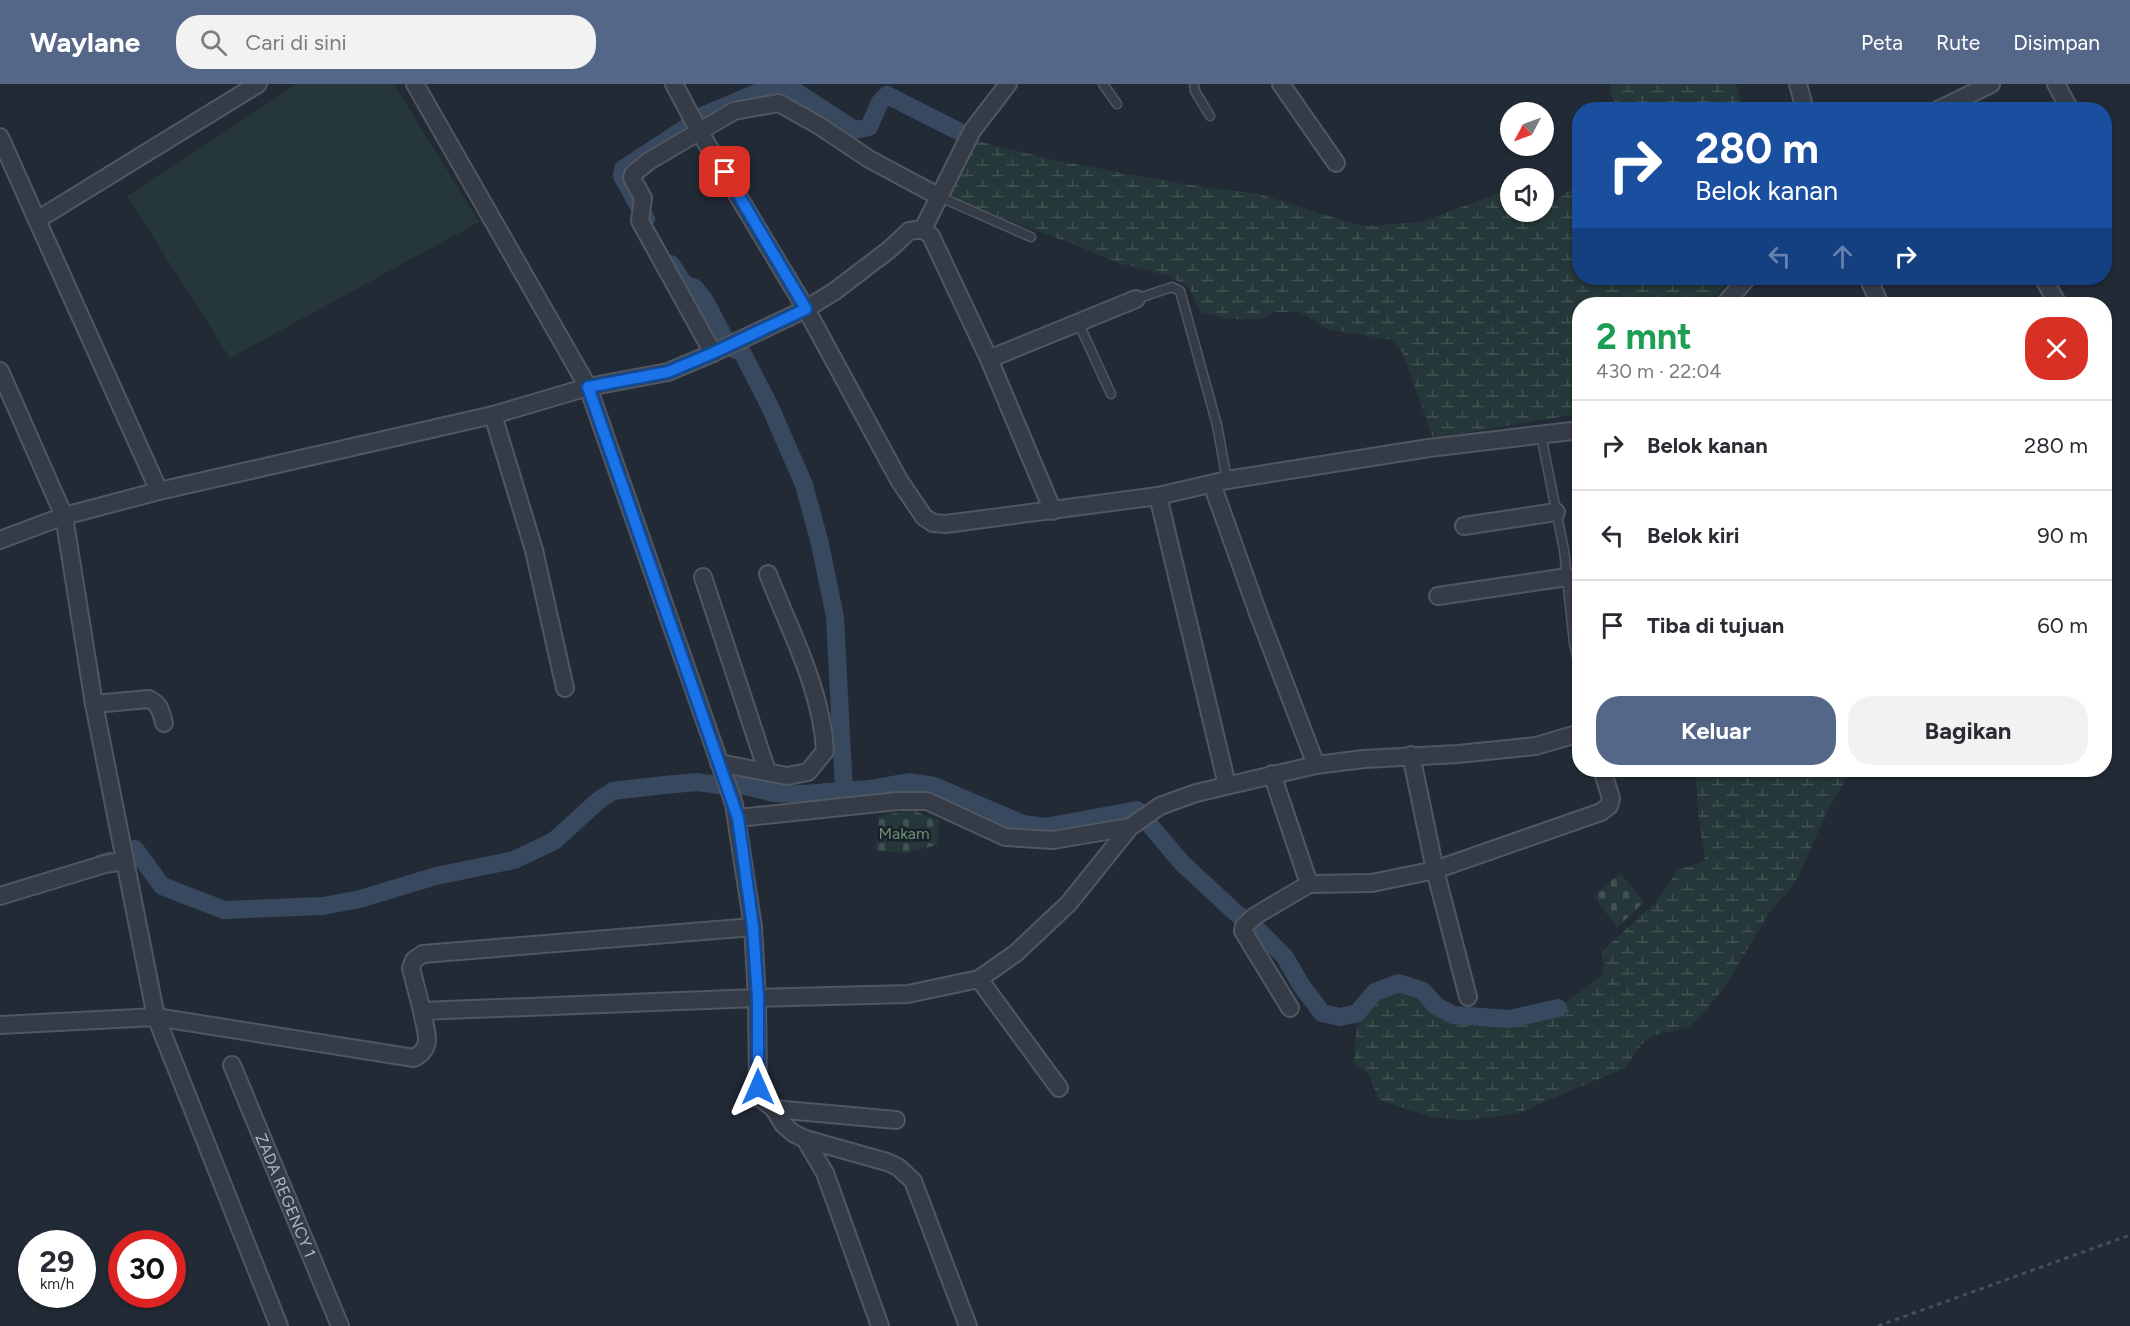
<!DOCTYPE html>
<html lang="id">
<meta charset="utf-8">
<style>
:root{--surface:#fff;--page:#f2f2f3;--text:#2b2b33;--muted:#7c7c81;--line:#e1e1e2;--accent:#556788}
body{margin:0;font-family:Figtree,sans-serif;background:var(--page);color:var(--text);height:100vh;display:flex;flex-direction:column;font-size:22px;white-space:nowrap}
*{box-sizing:border-box;margin:0}
p{font-size:20px;color:var(--muted)}
.icon{flex:none;width:33px;height:33px;fill:none;stroke:currentColor;stroke-width:2;stroke-linecap:round;stroke-linejoin:round}
.map{position:relative;flex:1;overflow:hidden}
.panel{position:absolute;left:1572px;top:213px;width:540px;height:480px;display:flex;flex-direction:column;background:var(--surface);border-radius:24px;box-shadow:0 2px 4px #0004}
.panel>*{flex:none}
.top-card{position:absolute;left:1572px;top:18px;width:540px;height:183px;border-radius:24px;box-shadow:0 2px 4px #0004;background:#1a4fa0;color:#fff;overflow:hidden}
.needle{width:39px;rotate:229deg}
.controls{position:absolute;left:1500px;top:18px;display:grid;gap:12px}
.controls a{display:grid;place-items:center;width:54px;height:54px;border-radius:50%;background:var(--surface);box-shadow:0 2px 4px #0004;font-size:30px}
.speed{position:absolute;left:18px;top:1146px;display:flex;gap:12px;font-size:30px;font-weight:700;text-align:center}
.speed>*{display:grid;place-content:center;width:78px;height:78px;border-radius:50%;background:var(--surface);box-shadow:0 2px 4px #0004;line-height:1}
.speed small{font-size:15px;font-weight:400}
.speed .limit{border:9px solid #d22;background:#fff;color:#111}
.pin{position:absolute;display:grid;place-items:center;width:51px;height:51px;color:#fff;margin:-26px;border-radius:12px;box-shadow:0 3px 9px #0006}
.me{position:absolute;width:66px;margin:-33px;rotate:0deg;stroke-linejoin:round;filter:drop-shadow(0 0 4px #0008)}
.turn{display:flex;align-items:center;gap:21px;height:126px;padding:0 24px;font-size:27px}
.turn .icon{width:78px;height:78px;stroke-width:2.5}
.turn b{display:block;font-size:42px;line-height:51px}
.lanes{display:flex;align-items:center;height:57px;padding:0 24px;background:#0003;justify-content:center;gap:30px;direction:ltr}
.lanes .off{opacity:.35}
.round{display:grid;place-items:center;flex:none;width:63px;height:63px;border-radius:24px;background:var(--page)}
.head{display:flex;align-items:center;justify-content:space-between;height:102px;padding:0 24px}
h1{font-size:36px;font-weight:700;line-height:45px;color:#1e9e55}
.button{display:flex;gap:12px;margin-top:auto;padding:12px 24px}
.button a{flex:1;height:69px;border-radius:24px;background:var(--accent);color:#fff;font-size:24px;font-weight:700;line-height:69px;text-align:center}
.button a+a{background:var(--page);color:var(--text)}
ul{padding:0;list-style:none}
li{display:flex;align-items:center;gap:18px;height:90px;padding:0 24px;border-top:2px solid var(--line)}
li div{flex:1}
li b{display:block;font-size:22px}
li em{font-style:normal}
header{display:flex;align-items:center;gap:36px;box-sizing:border-box;height:84px;padding:0 30px;background:var(--accent);color:#fff}
header strong{font-size:28px}
nav{display:flex;gap:33px;margin-inline-start:auto;font-size:21px}
.search{width:420px;height:54px;background:var(--page);display:flex;align-items:center;gap:15px;box-sizing:border-box;padding:0 21px;border-radius:24px;color:var(--muted);font-size:22px}
.map>svg:first-child{display:block}
.green{fill:#253738}
.wetland{fill:url(#wetland-marsh)}
.cemetery{fill:url(#cemetery-stones)}
.lines{fill:none;stroke-linecap:round;stroke-linejoin:round}
.stream{stroke:#38485f;stroke-width:5}
.canal{stroke:#38485f;stroke-width:18}
.lane-casing{stroke:#505761;stroke-width:11}
.street-casing{stroke:#505761;stroke-width:20}
.path{stroke:#415255;stroke-width:3;stroke-dasharray:4.5 4.5;stroke-linecap:butt}
.lane{stroke:#353c47;stroke-width:8}
.street{stroke:#353c47;stroke-width:16}
.route-casing{stroke:#114b97;stroke-width:15}
.route{stroke:#1a73e8;stroke-width:10}
.labels{text-anchor:middle;dominant-baseline:central;stroke-width:5;stroke-linejoin:round;paint-order:stroke}
.park-label{font-size:16px;fill:#699273;stroke:#1b212b}
.street-label{font-size:16px;fill:#b0b7c3;stroke:#1b212b}
</style>
<header>
<strong>Waylane</strong>
<div class="search"><svg class="icon" aria-label="search" viewBox="0 0 24 24"><circle cx="10" cy="10" r="6"/><path d="M15 15l6 6"/></svg>Cari di sini</div>
<nav><a>Peta</a><a>Rute</a><a>Disimpan</a></nav>
</header>
<div class="map">
<svg width="2130" height="1242" viewBox="0 0 2130 1242">
<defs>
<pattern id="wetland-marsh" width="20" height="14" patternUnits="userSpaceOnUse" patternTransform="scale(1.5)"><rect width="20" height="14" fill="#253738"/><path d="M1 5h8M5 5V1M11 12h8M15 12V8" fill="none" stroke="#425253"/></pattern>
<pattern id="cemetery-stones" width="16" height="16" patternUnits="userSpaceOnUse" patternTransform="scale(1.5)"><rect width="16" height="16" fill="#253738"/><path d="M2 7V4a2 2 0 0 1 4 0v3zM10 15v-3a2 2 0 0 1 4 0v3z" fill="#425253"/></pattern>
</defs>
<rect width="100%" height="100%" fill="#222a36"/>
<path class="green" d="M296 0H394L479 138 230 274 127 112Z"/>
<path class="wetland" d="M1609 0H1736L1743 25H1616Z
M974 56 1054 76 1177 99 1259 110 1362 142 1421 138 1510 105V128H1528L1533 133 1544 128V125L1579 100 1580 194H1731L1709 220H1580L1579 330 1439 353 1432 352 1403 269 1392 256 1327 245 1300 228H1272L1263 235H1228L1200 228 1189 203 1166 191 1121 180 1065 157 1012 138 957 116 950 111 958 85Z
M1696 686H1851L1826 730 1798 793 1786 810 1771 826 1725 902 1701 932 1687 944 1652 952 1641 961 1625 984 1516 1030 1467 1036 1433 1034 1379 1016 1368 989 1354 981 1357 935 1379 912 1400 906 1421 916 1433 930 1452 938 1511 940 1559 929 1558 924 1603 890 1602 867 1654 820 1678 786 1705 777 1698 729Z"/>
<path class="cemetery" d="M912 726 939 736 937 761 906 769 875 767 879 732Z
M1620 789 1644 818 1617 844 1594 812Z"/>
<g class="lines">
<path class="stream" d="M97 774 110 770"/>
<path class="canal" d="M784 0 855 46 869 43 880 18 887 11 962 49
M702 32 778 0
M646 135 622 92 623 85 690 41
M671 180 684 200 695 204 705 217 723 251
M734 265 742 268 771 325 804 401 820 460 835 533 844 708
M135 765 162 802 224 826 323 822 360 815 436 792 514 776 554 757 599 716 613 707 664 701 697 698 719 701 745 702 774 709 803 710 869 705 909 698 934 702 1023 740 1045 743 1137 726 1182 779 1236 829 1258 846 1285 873 1301 901 1322 929 1340 933 1357 929 1375 908 1399 899 1423 907 1436 922 1453 931 1510 935 1558 924"/>
<g class="lane-casing">
<path id="lane" d="M1103 0 1117 20
M1194 0 1195 7 1210 32
M938 112 1031 153
M1136 215 1172 203 1180 207 1217 341 1227 396
M1078 238 1111 310
M1541 351 1564 466 1574 559 1580 586"/>
</g>
<g class="street-casing">
<g id="street">
<path d="M674 0 699 47 806 225 899 396 924 433 933 439 946 440 1158 412 1227 396 1429 364 1580 346"/>
<path d="M1281 0 1336 79"/>
<path d="M1798 0 1805 26"/>
<path d="M2056 0 2070 26"/>
<path d="M1938 26 1991 0"/>
<path d="M0 53 37 136 258 0"/>
<path d="M923 145 972 47 1008 0"/>
<path d="M1868 194 1880 220"/>
<path d="M2043 194 2058 220"/>
<path d="M1725 220 1747 194"/>
<path d="M713 269 640 137 643 114 632 94 633 90 649 77 734 27 779 19 818 41 869 75 938 112"/>
<path d="M989 275 1136 215"/>
<path d="M0 287 64 432 94 620 156 933 279 1242"/>
<path d="M493 331 534 466 565 604"/>
<path d="M1212 400 1258 529 1316 681"/>
<path d="M159 407 493 331 588 303 668 288 713 269 806 225 835 207 890 165 909 147 923 145 931 152 989 275 1053 427"/>
<path d="M1158 412 1227 701"/>
<path d="M1464 442 1556 428"/>
<path d="M0 456 64 432 159 407 37 136"/>
<path d="M703 493 767 687"/>
<path d="M1438 512 1567 493"/>
<path d="M94 620 149 615C160 620 161 628 164 639"/>
<path d="M1411 671 1435 786 1468 913"/>
<path d="M719 679 787 692 808 688 825 667C822 606 790 547 768 490"/>
<path d="M1272 690 1309 800"/>
<path d="M738 734 897 717H927L1005 753 1053 756 1130 743"/>
<path d="M0 812 105 780 124 777"/>
<path d="M979 895 1059 1004"/>
<path d="M1290 924 1243 847 1244 842 1255 832 1309 800 1372 799 1435 786 1601 728 1609 722 1611 714 1602 686"/>
<path d="M422 927 411 884 414 876 423 870 753 843"/>
<path d="M0 941 156 933 414 974C435 963 425 946 422 927L757 914 753 843 734 720 588 303 415 0"/>
<path id="s1" d="M232 981 340 1242"/>
<path d="M774 1025 783 1040 793 1049 805 1055 825 1089 880 1242"/>
<path d="M896 1036 774 1025 760 1014 758 1003 757 914 908 910 979 895 1016 869 1069 819 1130 743 1160 722 1196 709 1316 681 1364 675 1458 670 1536 662 1580 649"/>
<path d="M805 1055 887 1078 898 1083 913 1097 968 1242"/>
</g>
</g>
<path class="path" d="M1878 1242 2130 1151"/>
<use href="#lane" class="lane"/>
<use href="#street" class="street"/>
</g>
<g class="lines">
<g class="route-casing">
<path id="route" d="M725 88 806 225 713 269 668 288 588 303 738 734 753 843 758 914V1003"/>
</g>
<use href="#route" class="route"/>
</g>
<g class="labels">
<g class="park-label">
<text x="904" y="749">Makam</text>
</g>
<g class="street-label">
<text stroke="none"><textPath href="#s1" startOffset="141">ZADA REGENCY 1</textPath></text>
</g>
</g>
</svg>
<div class="controls">
<a><svg class="needle" viewBox="-14 -14 28 28"><path d="M0-13l5 13h-10z" fill="#e53935"/><path d="M0 13l5-13h-10z" fill="#7c7c81"/></svg></a>
<a><svg class="icon" aria-label="sound" viewBox="0 0 24 24"><path d="M4 9h4l5-4v14l-5-4H4zM17 9q2 3 0 6"/></svg></a>
</div>
<div class="speed"><div>29<small>km/h</small></div><div class="limit">30</div></div>
<div class="pin" style="left:725px;top:88px;background:#d93025"><svg class="icon" aria-label="arrive" viewBox="0 0 24 24"><path d="M6 21V4h12l-3 4 3 4H6"/></svg></div>
<svg class="me" style="left:758px;top:1003px" viewBox="-20 -20 40 40"><path d="M0-17L14 15 0 8-14 15z" fill="#1a73e8" stroke="#fff" stroke-width="4"/></svg>
<div class="top-card">
<div class="turn"><svg class="icon" aria-label="right" viewBox="0 0 24 24"><path d="M7 20v-9h11M14 6l5 5-5 5"/></svg><div><b>280 m</b>Belok kanan</div></div>
<div class="lanes"><svg class="icon off" aria-label="left" viewBox="0 0 24 24"><path d="M17 20v-9H6M10 6l-5 5 5 5"/></svg><svg class="icon off" aria-label="ahead" viewBox="0 0 24 24"><path d="M12 20V5M6 11l6-6 6 6"/></svg><svg class="icon" aria-label="right" viewBox="0 0 24 24"><path d="M7 20v-9h11M14 6l5 5-5 5"/></svg></div>
</div>
<section class="panel">
<div class="head"><div><h1>2 mnt</h1><p>430 m · 22:04</p></div><a class="round" style="background:#d93025;color:#fff"><svg class="icon" aria-label="close" viewBox="0 0 24 24"><path d="M6 6l12 12M18 6L6 18"/></svg></a></div>
<ul>
<li><svg class="icon" aria-label="right" viewBox="0 0 24 24"><path d="M7 20v-9h11M14 6l5 5-5 5"/></svg><div><b>Belok kanan</b></div><em>280 m</em></li>
<li><svg class="icon" aria-label="left" viewBox="0 0 24 24"><path d="M17 20v-9H6M10 6l-5 5 5 5"/></svg><div><b>Belok kiri</b></div><em>90 m</em></li>
<li><svg class="icon" aria-label="arrive" viewBox="0 0 24 24"><path d="M6 21V4h12l-3 4 3 4H6"/></svg><div><b>Tiba di tujuan</b></div><em>60 m</em></li>
</ul>
<div class="button"><a>Keluar</a><a>Bagikan</a></div>
</section>
</div>
